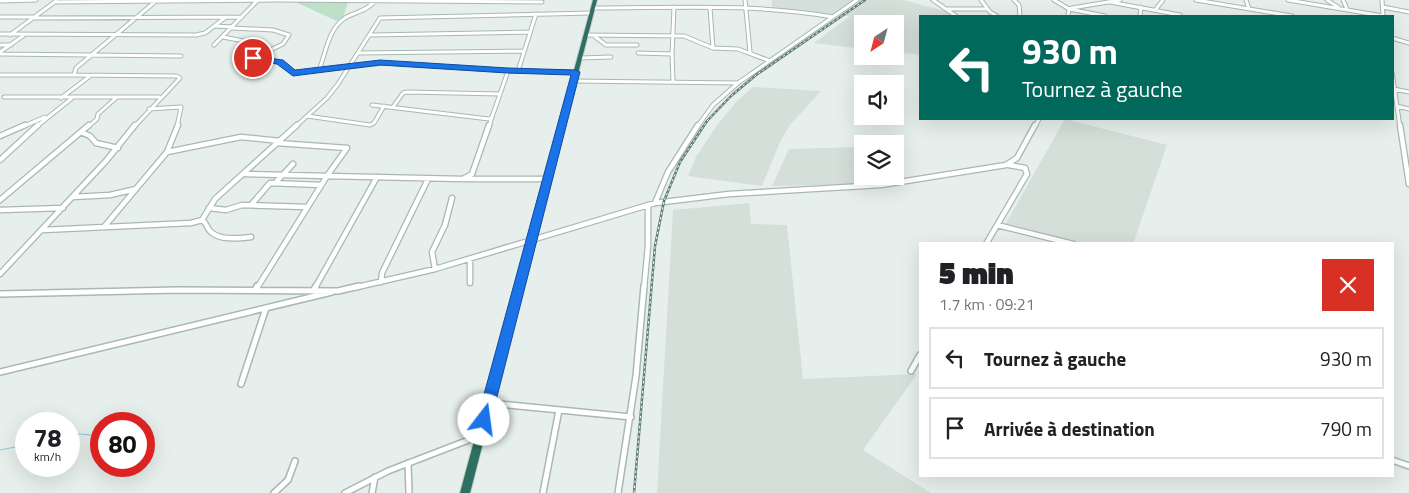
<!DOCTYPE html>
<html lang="fr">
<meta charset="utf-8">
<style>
:root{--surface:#fff;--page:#f2f2f2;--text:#202124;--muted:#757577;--line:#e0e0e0}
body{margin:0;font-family:"Titillium Web",sans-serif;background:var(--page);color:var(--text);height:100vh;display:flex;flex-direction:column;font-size:19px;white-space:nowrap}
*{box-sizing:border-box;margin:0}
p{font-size:16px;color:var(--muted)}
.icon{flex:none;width:28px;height:28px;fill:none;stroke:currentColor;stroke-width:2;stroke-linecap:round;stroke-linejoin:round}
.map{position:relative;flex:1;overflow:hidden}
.sheet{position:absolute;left:919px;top:242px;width:475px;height:235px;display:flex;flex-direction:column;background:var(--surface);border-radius:0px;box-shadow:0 5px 20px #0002}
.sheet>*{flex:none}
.guide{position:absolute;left:919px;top:15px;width:475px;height:105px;border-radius:0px;box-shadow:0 5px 20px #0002;background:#00695c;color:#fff;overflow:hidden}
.needle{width:32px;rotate:216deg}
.buttons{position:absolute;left:854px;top:15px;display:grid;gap:10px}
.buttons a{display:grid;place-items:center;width:50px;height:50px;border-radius:0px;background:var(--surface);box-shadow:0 5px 20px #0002;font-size:25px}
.speed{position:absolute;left:15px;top:412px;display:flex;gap:10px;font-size:25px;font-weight:700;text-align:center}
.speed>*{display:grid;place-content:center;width:65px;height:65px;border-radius:50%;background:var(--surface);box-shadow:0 5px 20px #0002;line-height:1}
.speed small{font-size:12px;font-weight:400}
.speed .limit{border:8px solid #d22;background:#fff;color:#111}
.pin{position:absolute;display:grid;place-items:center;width:42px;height:42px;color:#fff;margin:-21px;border:2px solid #fff;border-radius:50%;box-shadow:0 1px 5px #0007}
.me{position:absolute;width:55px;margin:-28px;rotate:15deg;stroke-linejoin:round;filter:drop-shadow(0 0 4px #0008)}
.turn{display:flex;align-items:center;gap:18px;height:105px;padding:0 20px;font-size:22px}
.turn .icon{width:65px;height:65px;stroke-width:2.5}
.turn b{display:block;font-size:35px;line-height:42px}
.round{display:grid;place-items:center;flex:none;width:52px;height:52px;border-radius:0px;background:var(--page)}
.head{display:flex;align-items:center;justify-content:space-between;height:85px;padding:0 20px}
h1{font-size:30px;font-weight:800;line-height:38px}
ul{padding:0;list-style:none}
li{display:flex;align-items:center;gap:15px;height:62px;margin:0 10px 8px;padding:0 10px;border:2px solid var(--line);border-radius:0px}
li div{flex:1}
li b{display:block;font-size:19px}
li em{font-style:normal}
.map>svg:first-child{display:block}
.built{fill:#d4dfda}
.green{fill:#bfe0c8}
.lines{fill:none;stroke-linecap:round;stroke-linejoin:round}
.stream{stroke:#8ec9d4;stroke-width:1}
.street-far2-casing{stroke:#a8b8b2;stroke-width:5}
.street-far1-casing{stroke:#a8b8b2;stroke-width:7}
.street-casing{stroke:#a8b8b2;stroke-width:8}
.highway-casing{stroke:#c2cac8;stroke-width:2}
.street-far2{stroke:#fff;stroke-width:3}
.street-far1{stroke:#fff;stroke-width:4.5}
.street{stroke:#fff;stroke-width:5}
.highway{fill:#2f6f62;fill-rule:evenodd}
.rail-casing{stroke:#5f7d75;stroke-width:2.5}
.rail{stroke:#f7fbf9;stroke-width:1;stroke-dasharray:2.5;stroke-linecap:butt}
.route{fill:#1a73e8;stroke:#114b97}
</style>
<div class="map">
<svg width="1409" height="493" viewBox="0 0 1409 493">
<rect width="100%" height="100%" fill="#e6efeb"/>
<path class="built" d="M772 0H903L963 16H920V55L895 52V24H862V49L814 43 850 16 772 12Z
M753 87 821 91 789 126 780 142 762 186 688 176 696 157 718 124 738 100Z
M1065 119 1167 145 1133 244H1079L1005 225Z
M862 147V171L859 184 772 186 789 149Z
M749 203 751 224 787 225 803 379 917 374 863 450 931 493H657L673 210Z"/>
<path class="green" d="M293 1 348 2 343 18 337 21Z"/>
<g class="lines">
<path class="stream" d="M69 433 101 436
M0 450 26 445"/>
<g class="street-far2-casing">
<path id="street-far2" d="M745 0 750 52
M933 0 956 16
M981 0 990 12 997 16
M1014 0 1019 5 1020 16
M1054 0 1069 9 1105 16
M1196 0 1292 16
M1246 0 1249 9
M1288 0 1383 16
M1327 0 1338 7
M1343 0 1347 9
M1382 0 1383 16
M0 1 36 0
M54 2 278 0 542 2
M1110 2 1180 15
M1383 7 1409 12
M593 8C672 8 755 3 833 17
M710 8 713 48
M947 9H988
M1156 9 1163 0
M1068 16 1069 9 1072 8 1120 0
M1140 16 1141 7
M0 17H34
M32 18 242 17
M214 26 233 27
M232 28 273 30 289 35 283 44 253 58 280 62 293 73 319 70C326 53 328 29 345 18 355 12 367 11 375 1
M0 34 196 35 205 33 226 17
M10 35 56 1
M371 35 530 32
M585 35 684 36 713 48 738 49 770 61
M594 36 606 45H637
M223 37 244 41
M1392 38 1409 43
M0 45H11
M214 45 258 0
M0 52 23 36
M358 53 524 51
M638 53 672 54 673 81
M0 54 181 56
M672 54 674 7
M580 58 611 57
M236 65 253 58
M319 70 385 63 508 71 576 72
M518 71 536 14
M1392 72 1400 127
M0 75H74
M573 81 738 83
M1394 89 1409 92
M4 97H159
M61 98 90 76
M372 105 489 119 492 117 508 71
M1397 106 1409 109
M393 107 403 93 407 92 500 94
M149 109 181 107 177 127
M307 116 370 125 374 123 384 106
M22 127 45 117
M36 127 71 99
M88 127 97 119 98 114 116 98
M134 127 180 78 177 76 74 75 76 68 156 1
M295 127 327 98 338 84 380 18 591 13
M489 127 492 117
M697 127 713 105 738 83 857 0
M1035 127 1039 119"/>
</g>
<g class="street-far1-casing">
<path id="street-far1" d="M1400 125 1409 184
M81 132 90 136 96 143 118 148
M0 136 25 125
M277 143 347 148 327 176 463 179 472 174 489 125
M167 152 241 137 280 141
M0 160 38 125
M245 174 327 176
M466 179H548
M275 183 293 164
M73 197 110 195 136 189
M0 200 89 125
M655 203 668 172 698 125
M251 205 270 183 321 185
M209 208 226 210 242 205 306 207
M0 210 63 208
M202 220C208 224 206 228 211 232 221 241 239 238 251 237
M997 225 1073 244
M104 227 167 152 178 125
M43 230 191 223 202 220 215 199 297 125
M986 244 1027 174 1025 168 1009 165
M470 259V283
M435 269 432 252 445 225 452 198
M0 274 106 161 135 125
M381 282 382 273 428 179
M257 288 327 176
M315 288 377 177
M353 288 435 269 655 203 729 194 881 185 1006 165 1017 158 1035 125
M644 288 648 246V205"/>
</g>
<g class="street-casing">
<path id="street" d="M255 290 257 286
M313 291 316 286
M0 294 177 290 338 291 359 286
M911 371 920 355
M0 372 332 292
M241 384 266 308
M489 403 631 417
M1392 460 1409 466
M408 463 409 493
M274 493 288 480 295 461
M345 493 388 471 479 436
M372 493 375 477
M543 493 559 410
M618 493 636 376 644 286"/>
</g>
<g class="highway-casing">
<path id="highway" d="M593 0H597L470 493H460Z"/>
</g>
<use href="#street-far2" class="street-far2"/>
<use href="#street-far1" class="street-far1"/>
<use href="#street" class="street"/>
<use href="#highway" class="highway"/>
<g class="rail-casing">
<path id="rail" d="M634 493 655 246 664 201 680 162 707 121 731 96 756 75 865 0"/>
</g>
<use href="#rail" class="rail"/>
</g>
<path class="route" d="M253 56 283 60 295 70 380 60 508 68 576 70 580 72 490 424 484 425 479 424 477 420 571 75 508 73 380 65 293 76 277 64 250 60 249 58Z"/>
</svg>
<div class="buttons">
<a><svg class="needle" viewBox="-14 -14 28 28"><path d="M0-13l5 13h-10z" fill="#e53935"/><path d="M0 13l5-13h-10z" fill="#757577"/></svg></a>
<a><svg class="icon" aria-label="sound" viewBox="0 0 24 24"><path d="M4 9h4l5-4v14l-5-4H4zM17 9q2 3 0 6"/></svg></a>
<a><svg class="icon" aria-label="layers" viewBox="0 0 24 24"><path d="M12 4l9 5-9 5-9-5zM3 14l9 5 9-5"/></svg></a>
</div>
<div class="speed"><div>78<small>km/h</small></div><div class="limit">80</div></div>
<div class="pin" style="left:253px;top:58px;background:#d93025"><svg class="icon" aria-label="arrive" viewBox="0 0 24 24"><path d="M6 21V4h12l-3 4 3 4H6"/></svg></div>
<svg class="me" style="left:484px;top:420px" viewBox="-20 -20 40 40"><circle r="19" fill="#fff"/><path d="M0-13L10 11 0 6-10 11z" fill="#1a73e8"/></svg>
<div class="guide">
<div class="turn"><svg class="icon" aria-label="left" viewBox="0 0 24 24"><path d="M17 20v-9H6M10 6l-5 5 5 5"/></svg><div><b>930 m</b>Tournez à gauche</div></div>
</div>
<section class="sheet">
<div class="head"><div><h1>5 min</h1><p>1.7 km · 09:21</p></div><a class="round" style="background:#d93025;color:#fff"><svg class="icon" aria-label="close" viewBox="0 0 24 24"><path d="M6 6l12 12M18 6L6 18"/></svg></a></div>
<ul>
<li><svg class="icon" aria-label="left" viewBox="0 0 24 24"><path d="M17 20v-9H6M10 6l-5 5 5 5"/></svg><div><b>Tournez à gauche</b></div><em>930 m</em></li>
<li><svg class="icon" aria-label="arrive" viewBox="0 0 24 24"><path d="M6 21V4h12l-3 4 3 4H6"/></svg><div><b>Arrivée à destination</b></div><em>790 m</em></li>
</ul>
</section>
</div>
